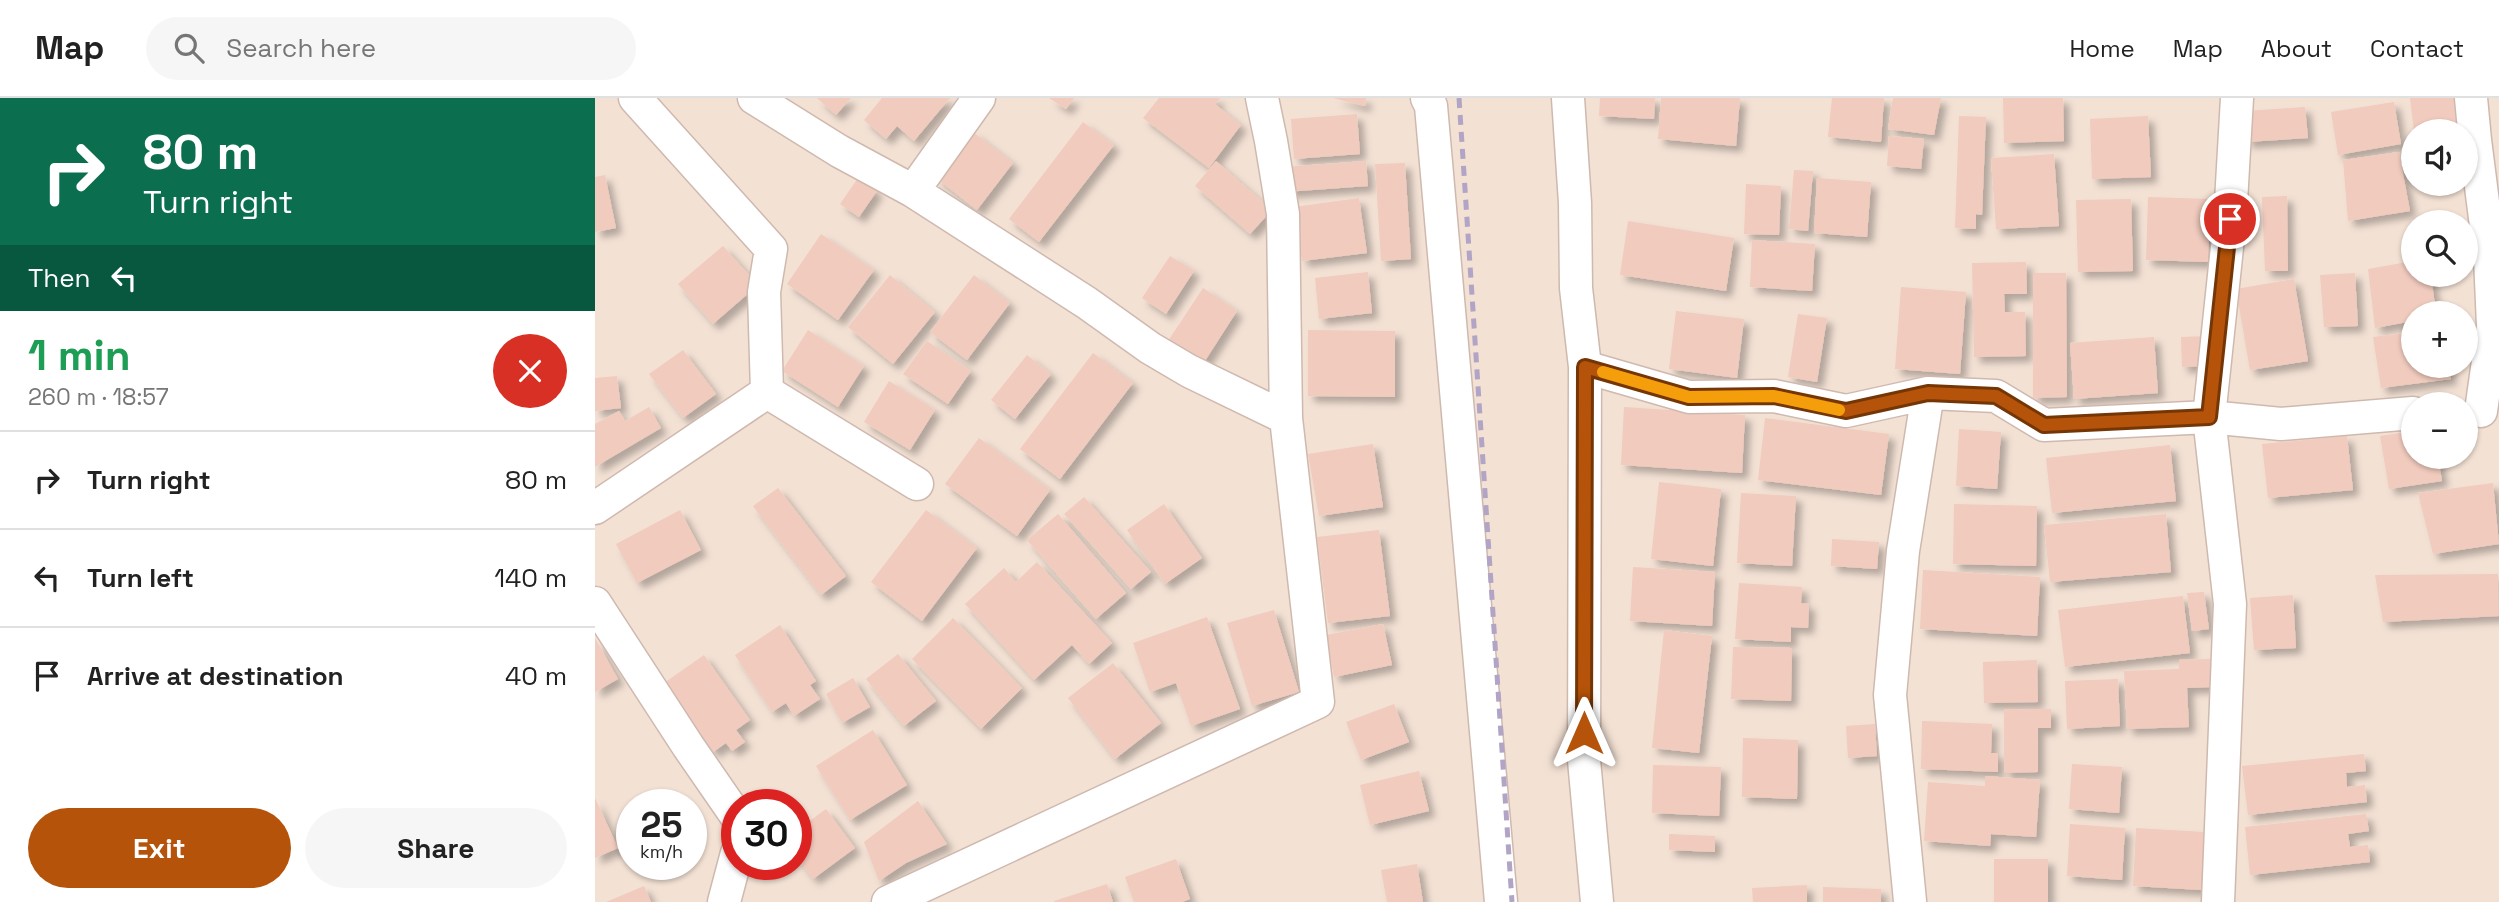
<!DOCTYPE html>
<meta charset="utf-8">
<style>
:root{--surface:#fff;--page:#f6f6f6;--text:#222;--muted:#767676;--line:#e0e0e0;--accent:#b45309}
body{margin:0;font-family:"Space Grotesk",sans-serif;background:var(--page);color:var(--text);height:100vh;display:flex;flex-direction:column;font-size:26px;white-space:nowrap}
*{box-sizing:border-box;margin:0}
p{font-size:23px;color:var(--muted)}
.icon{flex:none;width:38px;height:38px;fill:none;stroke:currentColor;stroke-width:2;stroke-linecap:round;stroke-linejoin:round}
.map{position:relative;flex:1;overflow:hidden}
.side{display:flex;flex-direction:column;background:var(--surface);width:595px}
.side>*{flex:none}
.banner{background:#0b6e4f;color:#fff;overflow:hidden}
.tools{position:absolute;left:1806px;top:21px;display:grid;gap:14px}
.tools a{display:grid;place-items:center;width:77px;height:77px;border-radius:50%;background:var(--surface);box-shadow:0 2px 5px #0004;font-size:35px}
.speed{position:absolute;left:21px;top:691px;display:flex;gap:14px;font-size:35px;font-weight:700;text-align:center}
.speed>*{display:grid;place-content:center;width:91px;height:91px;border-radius:50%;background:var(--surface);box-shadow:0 2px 5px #0004;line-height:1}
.speed small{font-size:18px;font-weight:400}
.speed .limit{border:10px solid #d22;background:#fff;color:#111}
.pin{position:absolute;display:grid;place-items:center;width:60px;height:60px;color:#fff;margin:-30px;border:4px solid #fff;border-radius:50%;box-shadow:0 2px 7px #0007}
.me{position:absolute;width:77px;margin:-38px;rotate:0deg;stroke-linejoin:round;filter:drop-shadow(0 0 5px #0008)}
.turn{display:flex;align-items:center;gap:24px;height:147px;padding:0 28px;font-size:32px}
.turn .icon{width:91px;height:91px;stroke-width:2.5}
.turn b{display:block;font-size:49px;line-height:60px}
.then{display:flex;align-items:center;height:66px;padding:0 28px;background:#0003;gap:14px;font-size:26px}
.round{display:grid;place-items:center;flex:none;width:74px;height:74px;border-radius:37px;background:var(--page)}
.overview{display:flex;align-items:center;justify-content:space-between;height:119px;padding:0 28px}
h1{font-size:42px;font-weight:600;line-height:52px;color:#1e9e55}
.action{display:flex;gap:14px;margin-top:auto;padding:14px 28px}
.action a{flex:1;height:80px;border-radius:42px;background:var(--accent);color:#fff;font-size:28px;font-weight:600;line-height:80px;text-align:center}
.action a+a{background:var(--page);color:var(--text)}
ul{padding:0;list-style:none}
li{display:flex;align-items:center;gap:21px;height:98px;padding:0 28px;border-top:2px solid var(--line)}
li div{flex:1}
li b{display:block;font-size:26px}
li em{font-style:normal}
header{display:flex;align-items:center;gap:42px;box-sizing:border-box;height:98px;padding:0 35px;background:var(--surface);border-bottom:2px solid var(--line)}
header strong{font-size:33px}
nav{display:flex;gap:38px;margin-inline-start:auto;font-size:24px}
.search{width:490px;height:63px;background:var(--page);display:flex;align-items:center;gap:18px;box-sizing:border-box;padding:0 24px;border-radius:38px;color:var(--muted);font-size:26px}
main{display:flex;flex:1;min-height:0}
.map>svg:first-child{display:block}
.residential{fill:#f3e1d4;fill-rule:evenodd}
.building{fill:#f1cbbe;filter:url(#shadow)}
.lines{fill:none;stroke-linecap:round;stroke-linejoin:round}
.minor-casing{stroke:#cfb9af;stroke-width:35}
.minor{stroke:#fff;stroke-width:32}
.rail{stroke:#b1a4c5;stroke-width:5;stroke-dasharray:10 7;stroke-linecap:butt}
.route-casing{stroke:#753606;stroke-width:18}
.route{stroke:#b45309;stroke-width:12}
.slow{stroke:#f59e0b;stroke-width:12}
</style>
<header>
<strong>Map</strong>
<div class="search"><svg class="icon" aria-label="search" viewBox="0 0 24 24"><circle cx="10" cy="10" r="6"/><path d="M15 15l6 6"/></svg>Search here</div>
<nav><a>Home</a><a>Map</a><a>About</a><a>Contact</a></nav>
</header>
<main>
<section class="side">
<div class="banner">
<div class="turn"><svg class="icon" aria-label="right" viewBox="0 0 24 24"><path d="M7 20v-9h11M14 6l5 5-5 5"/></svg><div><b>80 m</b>Turn right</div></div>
<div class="then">Then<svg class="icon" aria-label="left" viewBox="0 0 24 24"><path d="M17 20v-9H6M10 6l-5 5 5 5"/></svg></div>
</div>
<div class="overview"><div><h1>1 min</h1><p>260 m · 18:57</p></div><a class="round" style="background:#d93025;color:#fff"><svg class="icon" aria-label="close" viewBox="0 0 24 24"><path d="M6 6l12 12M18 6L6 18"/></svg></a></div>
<ul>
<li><svg class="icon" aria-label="right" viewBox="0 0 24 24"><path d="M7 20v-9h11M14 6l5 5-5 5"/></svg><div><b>Turn right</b></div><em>80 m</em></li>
<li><svg class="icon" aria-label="left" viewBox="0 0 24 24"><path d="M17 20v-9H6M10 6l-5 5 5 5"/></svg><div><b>Turn left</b></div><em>140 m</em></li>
<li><svg class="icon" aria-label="arrive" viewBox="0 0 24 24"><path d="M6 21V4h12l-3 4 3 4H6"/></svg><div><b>Arrive at destination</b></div><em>40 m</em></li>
</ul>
<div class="action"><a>Exit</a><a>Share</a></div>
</section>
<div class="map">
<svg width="1904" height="804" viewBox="0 0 1904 804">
<defs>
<filter id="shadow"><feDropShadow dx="6" dy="6" stdDeviation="3.5" flood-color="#0004"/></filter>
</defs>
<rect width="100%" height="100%" fill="#fcf0e5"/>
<path class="residential" d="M0 0H1904V804H0ZM1818 33H1871V86H1818ZM1818 124H1871V177H1818ZM1818 215H1871V268H1818ZM1818 306H1871V359H1818ZM37 707H96V766H37ZM142 707H201V766H142Z"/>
<path class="building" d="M222 0H256L241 17Z
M287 0H355L319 43 302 28 291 41 269 22Z
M454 0H479L471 11Z
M564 0H625L620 6 646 27 614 70 548 20Z
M738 0H771L770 8Z
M1005 0H1060L1059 21 1004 18Z
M1066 0H1145L1141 48 1063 41Z
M1237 0H1289L1286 44 1233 39Z
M1298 0H1346L1339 37 1293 31Z
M1408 0H1468L1469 43 1409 45Z
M1815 0H1876L1871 33H1819Z
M1799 4 1806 46 1743 57 1736 14Z
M1710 9 1713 40 1651 44 1649 13Z
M762 16 765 56 699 61 696 21Z
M1364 18 1391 19 1387 117 1381 116V131L1360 130Z
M1553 18 1556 79 1497 81 1495 21Z
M488 24 519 47 444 144 414 121Z
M378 34 418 65 382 112 341 80Z
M1294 38 1329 41 1326 71 1292 68Z
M1804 54 1815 113 1753 123 1748 62Z
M1459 56 1464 128 1401 131 1396 60Z
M621 63 677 112 655 136 600 88Z
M771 63 773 88 690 94 689 69Z
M810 65 816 161 786 163 780 66Z
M1199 72 1218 73 1213 133 1194 131Z
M10 77 21 130 0 134V79Z
M263 80 282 93 264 119 245 106Z
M1222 80 1276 84 1272 139 1219 135Z
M1151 86 1186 88 1184 137 1149 136Z
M1692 98 1693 173H1670L1667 99Z
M1553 99 1615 101 1613 164 1551 162Z
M764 100 772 155 707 163 699 109Z
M1536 101 1538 173 1483 174 1481 102Z
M1033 123 1139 140 1131 193 1025 177Z
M226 136 279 172 243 222 192 186Z
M1157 142 1220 146 1217 193 1155 189Z
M128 148 163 187 118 226 83 186Z
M575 158 599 173 571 216 547 200Z
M1818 163V177H1836L1841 215H1818V223L1780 230 1773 171Z
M1431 164 1432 196H1409L1410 214H1430L1431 258 1379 259 1377 165Z
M773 174 777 215 724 221 720 180Z
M1438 175H1471L1472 299 1438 300Z
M1760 175 1763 228 1729 229 1725 177Z
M295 177 340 214 298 266 253 229Z
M379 177 415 205 372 262 335 234Z
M1699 181 1713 263 1655 272 1641 191Z
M1306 189 1371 194 1365 276 1300 271Z
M608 190 642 213 608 266 573 243Z
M1081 213 1149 221 1142 280 1074 271Z
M1203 216 1232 220 1222 284 1193 279Z
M213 232 269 268 243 309 187 273Z
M713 232 800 233V299L713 298Z
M1818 234V268H1854L1856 281 1786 290 1778 239Z
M1612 238 1613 268 1587 269 1586 239Z
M1559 239 1563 295 1479 301 1475 245Z
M332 243 376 273 353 306 308 276Z
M88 252 121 296 88 320 54 276Z
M498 255 538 285 465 381 425 351Z
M432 257 456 276 420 321 396 302Z
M22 278 26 310 0 313V280Z
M294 283 340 312 315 352 269 324Z
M54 309 66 330 0 369V326L24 313 30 323Z
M1029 309 1150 317 1147 375 1026 367Z
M1170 320 1294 336 1286 397 1163 382Z
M1364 331 1406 334 1402 391 1361 388Z
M1818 333V359H1843L1847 383 1794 391 1785 338Z
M1752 338 1758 392 1673 400 1667 346Z
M384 340 455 392 422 438 350 386Z
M778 346 788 409 724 418 713 356Z
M1575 347 1581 403 1457 415 1451 360Z
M1064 384 1126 391 1118 468 1056 461Z
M1898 385 1904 446 1838 456 1823 395Z
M183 390 251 478 226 497 158 408Z
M1146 395 1201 398 1197 468 1142 465Z
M489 399 556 474 536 491 469 416Z
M569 406 607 460 570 486 532 432Z
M1359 406 1442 408 1441 468 1358 466Z
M85 412 106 452 42 485 21 446Z
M331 412 382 450 327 523 276 484Z
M463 416 531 495 501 521 432 442Z
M1571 416 1576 474 1455 484 1449 427Z
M784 432 795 518 733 525 722 439Z
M1237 441 1284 444 1282 471 1236 468Z
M442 464 517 545 494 566 477 547 439 582 370 506 409 470 421 484Z
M1038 469 1120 474 1117 528 1035 523Z
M1328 472 1445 479 1442 538 1325 531Z
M1903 476 1904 518 1788 524 1780 477Z
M1144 485 1207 489 1206 505 1214 506 1213 530 1196 529V544L1140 541Z
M1609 494 1614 531 1597 533 1592 495Z
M1698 497 1701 550 1659 552 1655 500Z
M1588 498 1595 555 1470 569 1463 512Z
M679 512 704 594 657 608 632 525Z
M612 519 645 611 596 628 581 585 555 594 538 545Z
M358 520 427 590 386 631 317 561Z
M788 526 797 567 739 579 731 537Z
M185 527 221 583 215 587 225 601 199 618 191 605 177 614 140 557Z
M1069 532 1117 538 1104 655 1057 650Z
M0 540 23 581 0 594Z
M1138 549 1197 550 1196 603 1136 601Z
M303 556 341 603 309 628 271 581Z
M109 557 155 622 141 632 150 644 137 653 131 645 118 654 69 585Z
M1615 561 1617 589 1592 590 1594 629 1532 631 1529 573 1584 571V562Z
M1442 562 1443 604 1389 605 1388 564Z
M518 565 566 625 520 661 473 600Z
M258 580 275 609 247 625 231 596Z
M1523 581 1525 628 1472 631 1470 583Z
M799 606 814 644 766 662 751 624Z
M1409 611H1456V630H1443V674L1409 675Z
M1327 623 1397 626 1396 655H1403V674L1326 671Z
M1280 626 1282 658 1253 660 1251 628Z
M278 632 312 687 255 722 221 668Z
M1148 640 1203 642 1202 701 1147 699Z
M1769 656 1771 673 1751 675 1752 689 1770 687 1772 704 1653 717 1647 668Z
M1477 666 1527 669 1524 715 1474 711Z
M1058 667 1126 669 1124 718 1057 715Z
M824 673 834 713 775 727 765 687Z
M1390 678 1445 682 1441 739 1396 736 1395 748 1329 743 1333 684 1390 688Z
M0 700 23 750 0 760Z
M323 703 352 746 311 765 284 783 269 744Z
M231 711 260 750 218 781 201 759V733Z
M1771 716 1774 733 1753 736 1755 749 1773 747 1775 764 1655 777 1650 729Z
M1475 726 1530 730 1527 782 1472 778Z
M1541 730 1609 734 1606 792 1538 788Z
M1074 736 1120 738V754L1074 752Z
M581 761 595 801 587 804H539L530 779Z
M1399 761H1453V804H1399Z
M822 766 828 804H792L786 772Z
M512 786 518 804H459V803Z
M1212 787V804H1158L1157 790Z
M49 788 56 804H11Z
M1228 789 1286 791V804H1228Z"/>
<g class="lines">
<g class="minor-casing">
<path id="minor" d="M40 0 176 151 169 194 172 294
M159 0 244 53 318 93 492 205 555 250 594 273 691 320
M832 0 836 8 906 804
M973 0 980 105 981 190 990 269 1094 299 1179 298 1251 313 1333 295 1401 298 1449 327 1614 319 1686 326 1818 315
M1876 0 1880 42 1895 159 1898 228 1886 313
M318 93 384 0
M990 269 989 662 1002 804
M172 294 322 386
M0 410 172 294
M0 505 93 648 142 719
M1315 803 1295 597 1308 453 1333 295
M129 804 142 755
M293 804 723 604 691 320 688 116 676 43 667 0
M1623 804 1635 506 1614 319 1635 121 1642 0"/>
</g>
<use href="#minor" class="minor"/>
<path class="rail" d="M864 0 917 804"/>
</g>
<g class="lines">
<g class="route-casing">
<path id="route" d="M989 635 990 269 1094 299 1179 298 1251 313 1333 295 1401 298 1449 327 1614 319 1635 121"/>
</g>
<use href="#route" class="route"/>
<path class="slow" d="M1008 274 1094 299 1179 298 1244 312"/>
</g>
</svg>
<div class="tools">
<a><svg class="icon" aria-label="sound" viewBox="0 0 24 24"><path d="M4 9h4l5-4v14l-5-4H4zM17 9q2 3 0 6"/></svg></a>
<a><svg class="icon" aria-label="search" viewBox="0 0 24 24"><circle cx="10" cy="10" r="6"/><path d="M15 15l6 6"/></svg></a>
<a>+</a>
<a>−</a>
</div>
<div class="speed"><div>25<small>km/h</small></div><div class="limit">30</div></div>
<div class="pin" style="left:1635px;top:121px;background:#d93025"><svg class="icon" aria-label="arrive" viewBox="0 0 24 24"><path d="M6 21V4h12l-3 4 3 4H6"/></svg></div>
<svg class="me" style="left:989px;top:635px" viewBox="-20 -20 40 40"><path d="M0-17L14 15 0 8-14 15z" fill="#b45309" stroke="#fff" stroke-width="4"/></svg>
</div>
</main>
